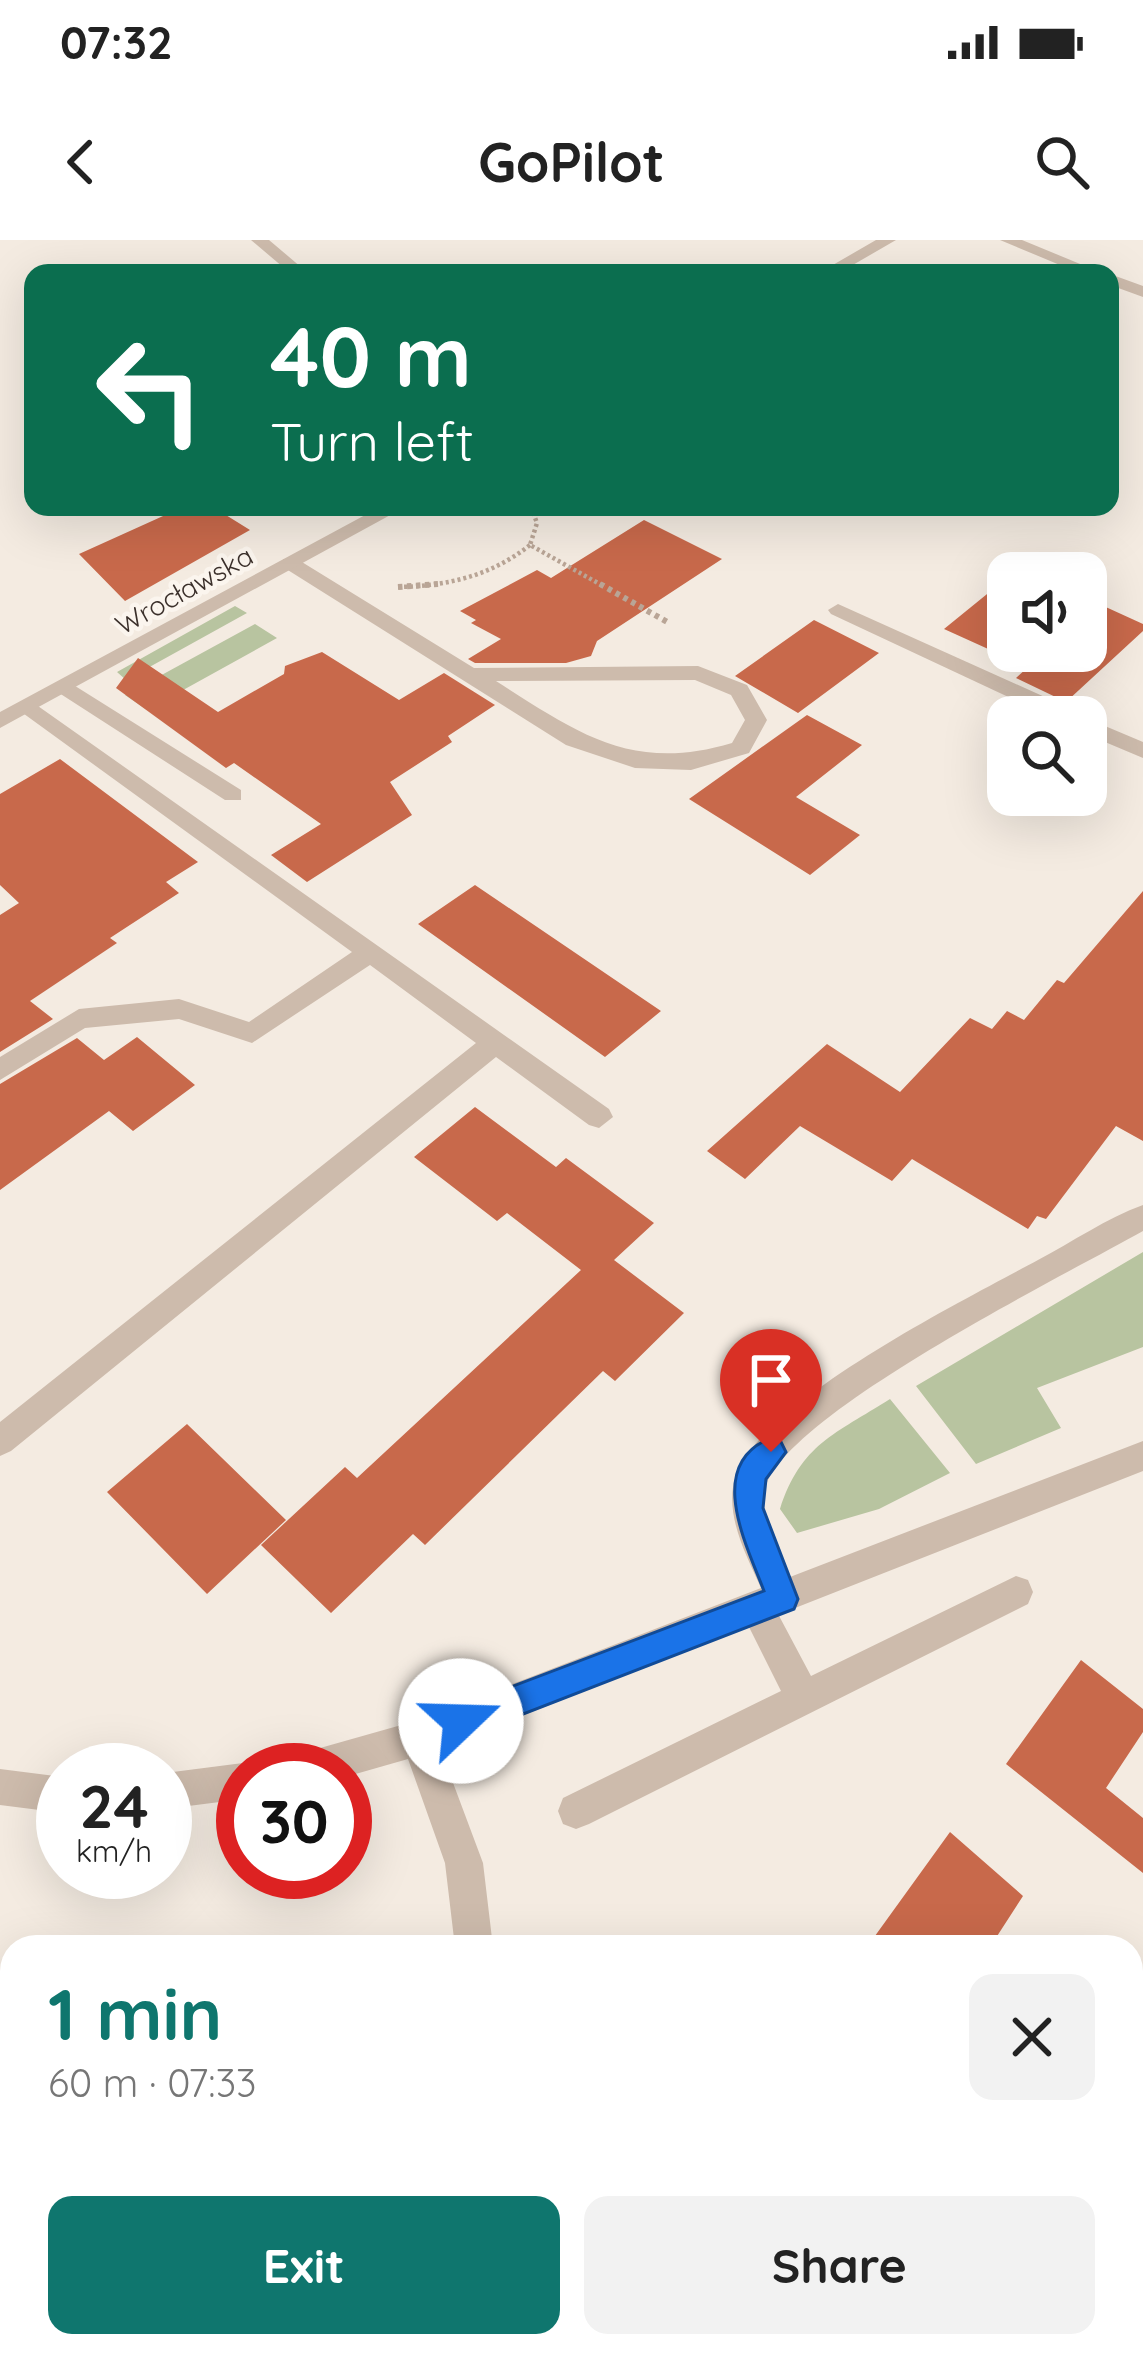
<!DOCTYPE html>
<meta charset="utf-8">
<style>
:root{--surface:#fff;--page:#f2f2f2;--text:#222;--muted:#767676;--accent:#0f766e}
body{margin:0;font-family:Quicksand,sans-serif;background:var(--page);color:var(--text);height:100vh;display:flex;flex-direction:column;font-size:45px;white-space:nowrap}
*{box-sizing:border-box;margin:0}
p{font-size:39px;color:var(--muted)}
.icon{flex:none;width:66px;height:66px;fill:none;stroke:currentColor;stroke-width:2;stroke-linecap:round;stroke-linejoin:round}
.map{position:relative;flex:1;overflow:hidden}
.drawer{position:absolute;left:0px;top:1695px;width:1143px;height:423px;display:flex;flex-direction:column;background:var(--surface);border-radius:36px 36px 0 0;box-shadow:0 12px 48px #0002}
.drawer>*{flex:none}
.guide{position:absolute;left:24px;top:24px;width:1095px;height:252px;border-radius:24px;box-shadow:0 12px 48px #0002;background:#0b6e4f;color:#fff;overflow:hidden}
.tools{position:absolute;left:987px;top:312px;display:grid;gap:24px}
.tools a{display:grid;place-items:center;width:120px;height:120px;border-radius:24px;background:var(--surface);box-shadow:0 12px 48px #0002;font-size:60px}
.speed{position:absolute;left:36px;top:1503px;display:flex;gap:24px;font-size:60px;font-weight:700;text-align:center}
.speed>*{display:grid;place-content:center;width:156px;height:156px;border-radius:50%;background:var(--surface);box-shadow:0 12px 48px #0002;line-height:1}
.speed small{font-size:30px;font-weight:400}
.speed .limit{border:18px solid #d22;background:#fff;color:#111}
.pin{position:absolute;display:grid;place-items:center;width:102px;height:102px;color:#fff;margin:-123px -51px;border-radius:50% 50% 50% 0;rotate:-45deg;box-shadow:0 0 12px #0007}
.pin .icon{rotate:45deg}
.me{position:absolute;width:132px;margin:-66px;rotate:69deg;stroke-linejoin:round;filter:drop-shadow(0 0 9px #0008)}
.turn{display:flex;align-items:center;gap:42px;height:252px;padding:0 48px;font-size:54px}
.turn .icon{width:156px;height:156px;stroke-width:2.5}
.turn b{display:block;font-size:84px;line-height:102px}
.round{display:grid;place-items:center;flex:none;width:126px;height:126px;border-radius:24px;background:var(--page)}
.headline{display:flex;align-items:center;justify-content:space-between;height:204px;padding:0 48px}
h1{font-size:72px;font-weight:800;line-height:90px;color:var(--accent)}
.cta{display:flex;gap:24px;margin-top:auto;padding:24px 48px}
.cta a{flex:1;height:138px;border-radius:24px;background:var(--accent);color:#fff;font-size:48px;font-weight:800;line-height:138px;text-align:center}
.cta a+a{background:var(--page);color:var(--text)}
.status{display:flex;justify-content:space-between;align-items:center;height:84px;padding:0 60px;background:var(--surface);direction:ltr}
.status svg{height:33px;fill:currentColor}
header{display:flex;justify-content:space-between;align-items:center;height:156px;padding:0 48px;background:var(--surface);font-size:54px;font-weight:800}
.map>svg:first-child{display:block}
.green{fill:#b8c4a0}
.building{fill:#c8694b}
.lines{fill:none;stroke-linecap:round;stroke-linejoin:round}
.path-far1{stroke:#b9a596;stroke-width:4.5;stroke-dasharray:3 3;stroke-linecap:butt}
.path{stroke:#b9a596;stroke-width:6;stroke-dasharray:4.5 4.5;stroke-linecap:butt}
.service{fill:#cdbbac;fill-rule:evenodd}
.minor{fill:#cdbbac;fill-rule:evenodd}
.tertiary{fill:#cdbbac;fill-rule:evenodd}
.route{fill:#1a73e8;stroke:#114b97;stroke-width:3}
.labels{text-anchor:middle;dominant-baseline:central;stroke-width:9;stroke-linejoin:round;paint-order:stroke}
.far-street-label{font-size:27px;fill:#3b302b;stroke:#fbf5ee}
</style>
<div class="status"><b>07:32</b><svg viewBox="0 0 49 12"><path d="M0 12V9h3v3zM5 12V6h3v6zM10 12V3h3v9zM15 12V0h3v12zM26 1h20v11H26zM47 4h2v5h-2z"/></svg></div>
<header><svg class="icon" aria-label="back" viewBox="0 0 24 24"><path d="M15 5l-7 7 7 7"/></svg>GoPilot<svg class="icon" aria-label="search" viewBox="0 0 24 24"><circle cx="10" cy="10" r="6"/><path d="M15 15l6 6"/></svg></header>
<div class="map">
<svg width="1143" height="2117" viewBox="0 0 1143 2117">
<rect width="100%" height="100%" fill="#f4ebe1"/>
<path class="green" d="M235 366 247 373 126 440 117 432Z
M255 384 277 398 147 470 125 455Z
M1143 1012V1107L1037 1148 1061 1188 976 1224 916 1146Z
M890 1159 950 1233 879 1269 797 1293 780 1269C801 1204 835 1194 890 1159Z"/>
<path class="building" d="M183 267H213L250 290 125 361 79 314Z
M644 280 722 319 597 401 591 416 566 423H475L468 419 501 399 471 383 476 380 460 371 537 330 551 338Z
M1008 337V411H1086V358L1143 384V391L1066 462 1016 438 1028 427 944 389Z
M814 380 879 413 798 473 735 436Z
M322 412 399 460 444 433 495 465 448 496 452 502 390 542 412 575 307 642 271 615 321 584 234 523 226 528 116 448 138 418 218 472 284 434 285 426Z
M807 475 862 505 796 557 860 595 810 635 689 559Z
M60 519 198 622 166 642 179 653 110 698 117 703 30 761 53 779 0 812V675L19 663 0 645V554Z
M475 645 661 771 605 817 418 684Z
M1143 651V901L1116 886 1046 979 1037 976 1028 989 912 919 892 941 800 886 745 939 707 911 827 804 900 852 970 778 992 789 1007 771 1024 780 1057 740 1064 743Z
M137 797 195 845 133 891 109 871 0 950V844L77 798 104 820Z
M475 867 556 927 566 918 654 983 614 1020 684 1073 615 1141 603 1131 425 1305 413 1294 331 1373 261 1305 345 1227 357 1238 581 1030 507 973 497 981 414 917Z
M187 1184 286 1280 207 1354 107 1252Z
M1081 1420 1143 1469V1492L1106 1548 1143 1578V1633L1006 1524Z
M950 1592 1023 1656 990 1707H867Z"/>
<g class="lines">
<path class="path-far1" d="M531 267 537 283 530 305 605 347
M398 347C447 346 491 336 530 305"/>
<path class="path" d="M600 344 669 383
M398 347 438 344"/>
<path class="service" d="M283 319H297L474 428 698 426 747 445 767 480 749 513 691 530 635 528 566 505 283 327ZM695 440 731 455 745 480 732 503C632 533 578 493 496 441Z
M64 439 241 550V560H225L56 451 53 446Z
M28 459 609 869 613 877 599 888 589 885 496 817 11 1211 0 1216V1182L476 803 370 725 252 803 179 779 85 788 0 840V817L79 769 179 759 249 782 352 712 20 471 17 466Z
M1016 1336 1028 1340 1033 1352 1028 1364 589 1584 576 1589 563 1584 558 1571 563 1558 781 1451 740 1369 745 1357 757 1352 769 1357 811 1436Z"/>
<path class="minor" d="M251 0H269L308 33H290Z
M1000 0H1022L1102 33H1079Z
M1110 34 1143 46V57L1110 45Z
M838 364 1078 472 1081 477H1051L831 374 828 370Z
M1086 478 1143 502V518L1086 494Z
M1143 965V991C1061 1037 806 1164 768 1240 754 1269 779 1311 790 1337L1143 1201V1231L440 1508 483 1623 493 1707H455L445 1623 408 1519 345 1537V1530H288L293 1517 306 1512 419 1480 761 1348C746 1314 723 1273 736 1235 763 1160 966 1059 1038 1020 1072 1002 1107 978 1143 965Z
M243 1523 257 1530H243V1559L165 1569V1533Z
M0 1529 63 1537V1573L0 1565Z
M226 2106H273L268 2117H222Z"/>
<path class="tertiary" d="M876 0H896L839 33H819Z
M380 267H405L0 488V472Z"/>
</g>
<path class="route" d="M771 1198 781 1202 786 1212 766 1239 763 1268 798 1359 794 1369 461 1498 450 1493 445 1481 450 1470 764 1351C747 1306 704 1224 771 1198Z"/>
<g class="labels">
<g class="far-street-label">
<text transform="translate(184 350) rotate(-29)">Wrocławska</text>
</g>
</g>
</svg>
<div class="tools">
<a><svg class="icon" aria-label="sound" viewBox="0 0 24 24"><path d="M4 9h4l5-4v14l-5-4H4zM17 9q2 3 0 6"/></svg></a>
<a><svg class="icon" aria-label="search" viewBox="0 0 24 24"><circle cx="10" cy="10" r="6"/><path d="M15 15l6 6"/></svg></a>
</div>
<div class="speed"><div>24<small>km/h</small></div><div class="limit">30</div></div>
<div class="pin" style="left:771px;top:1212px;background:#d93025"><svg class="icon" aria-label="arrive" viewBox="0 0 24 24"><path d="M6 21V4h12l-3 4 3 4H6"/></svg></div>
<svg class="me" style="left:461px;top:1481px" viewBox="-20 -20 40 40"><circle r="19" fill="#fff"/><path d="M0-13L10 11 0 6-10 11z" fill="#1a73e8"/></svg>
<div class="guide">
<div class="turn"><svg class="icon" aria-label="left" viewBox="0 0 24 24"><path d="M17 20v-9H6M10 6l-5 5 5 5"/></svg><div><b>40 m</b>Turn left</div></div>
</div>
<section class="drawer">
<div class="headline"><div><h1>1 min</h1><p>60 m · 07:33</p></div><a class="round"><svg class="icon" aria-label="close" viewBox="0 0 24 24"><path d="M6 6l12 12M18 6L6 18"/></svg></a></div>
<div class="cta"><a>Exit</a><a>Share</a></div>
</section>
</div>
